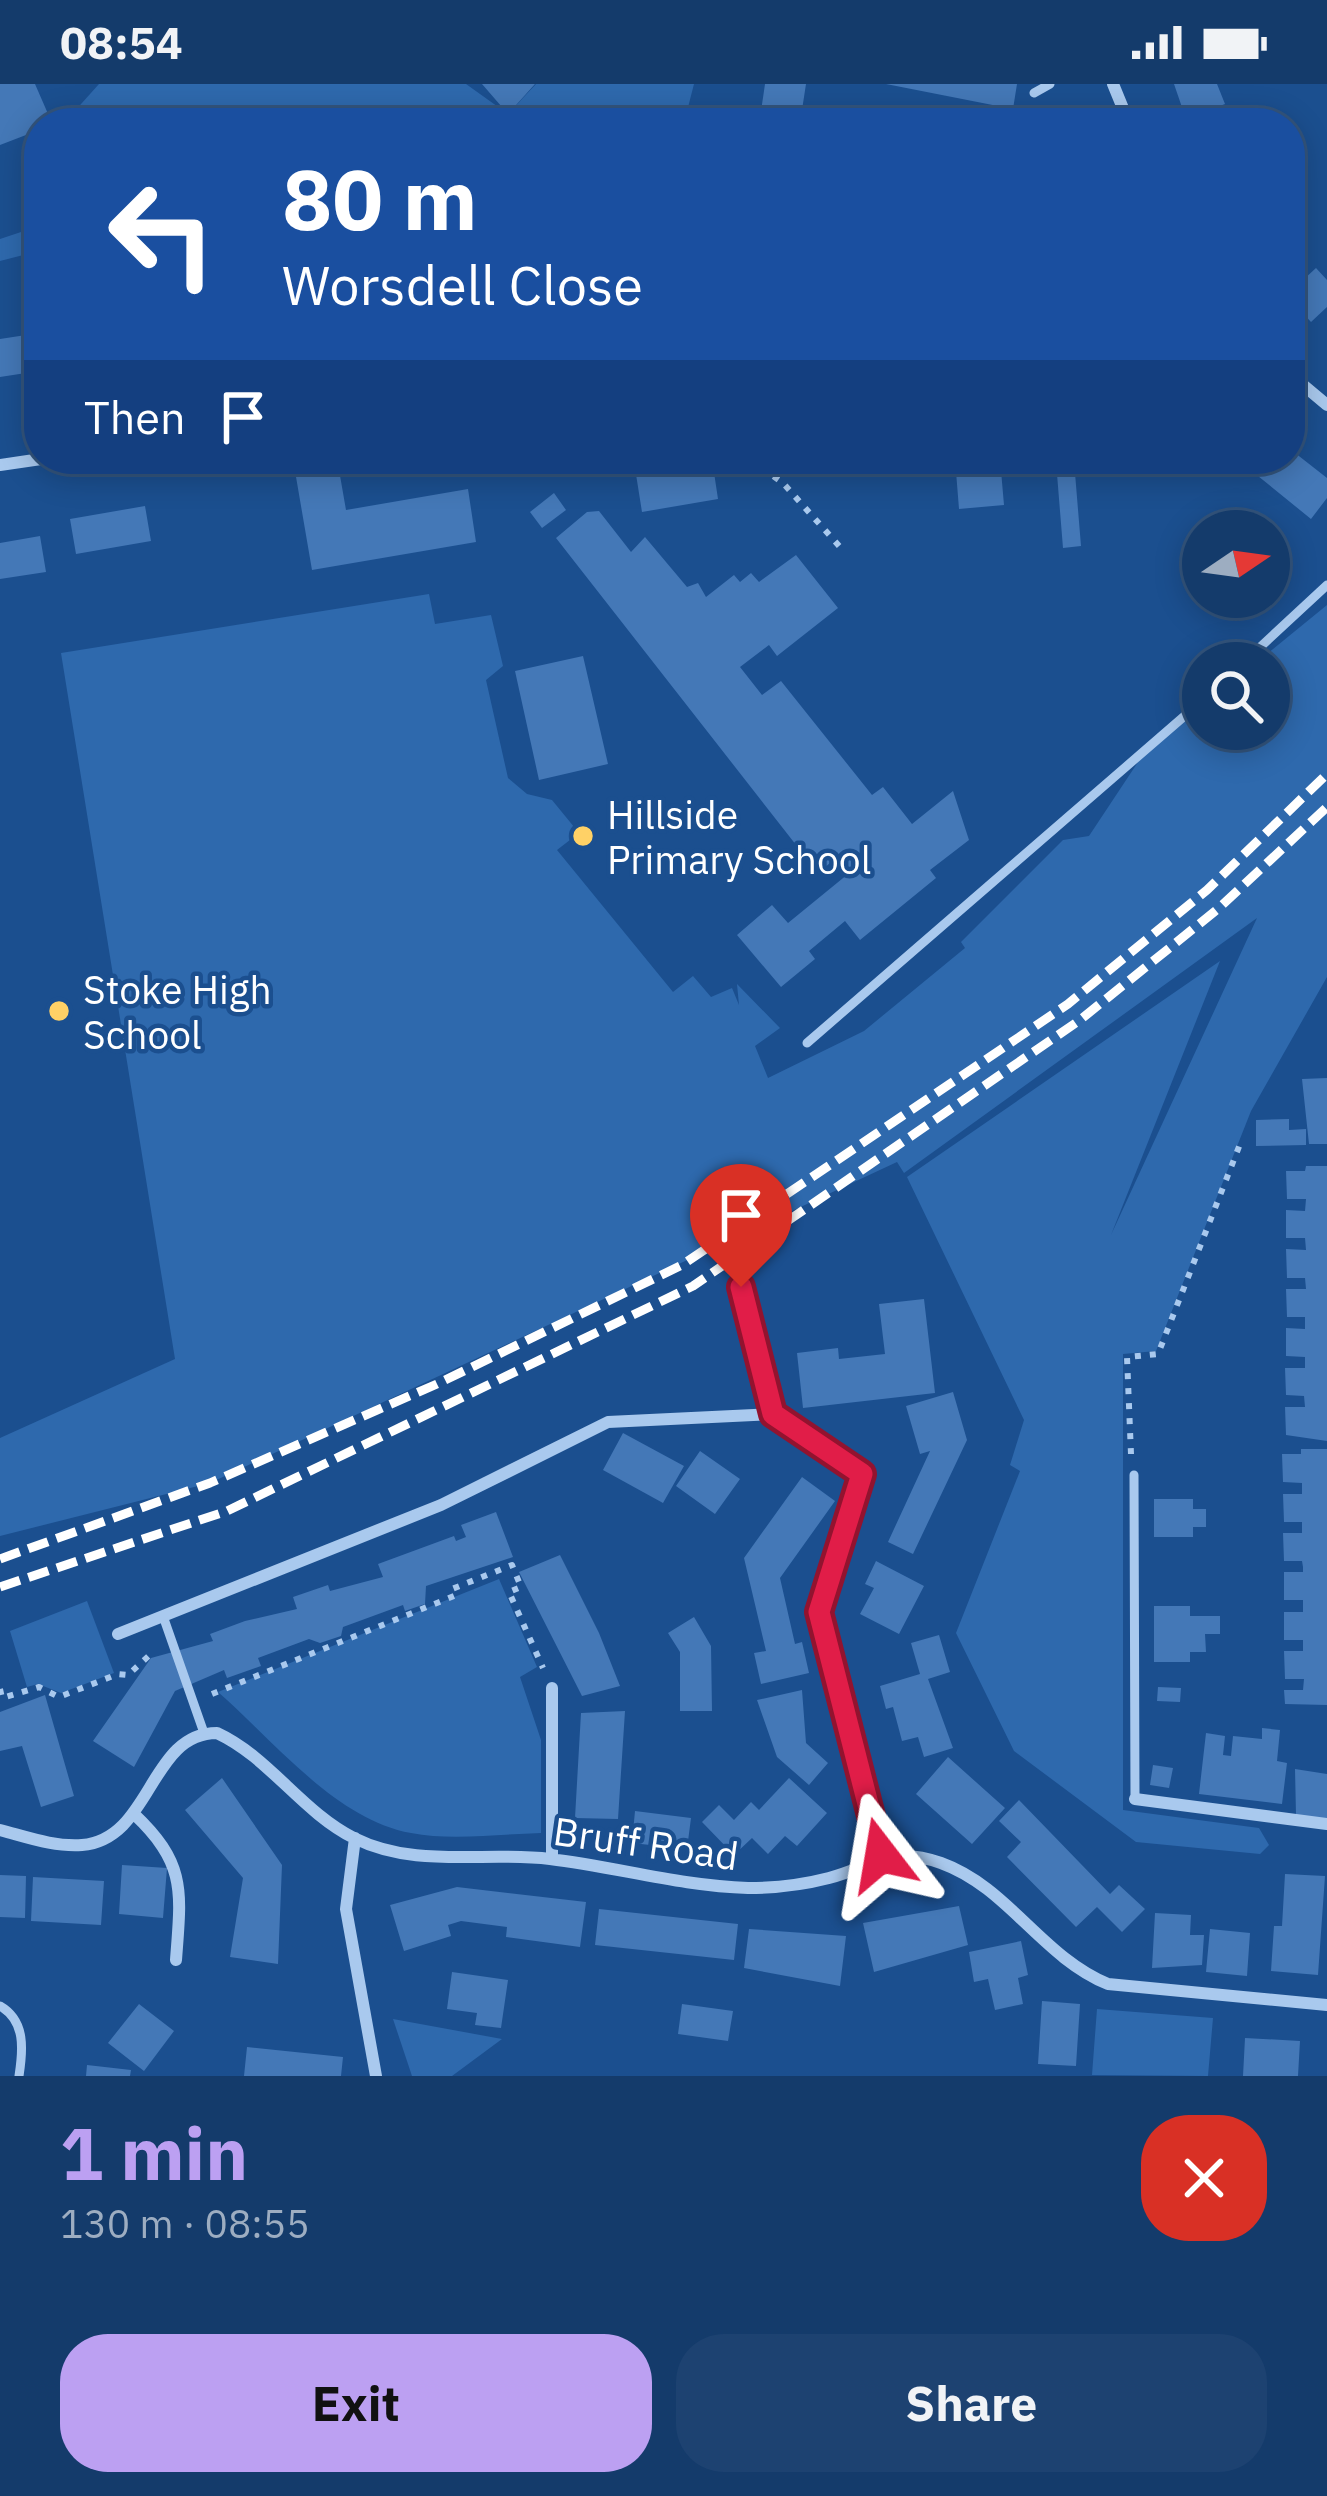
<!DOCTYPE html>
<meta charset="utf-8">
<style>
:root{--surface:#143b6b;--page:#1d4271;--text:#f1f3f6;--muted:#9dadc1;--line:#33557e;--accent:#bca0f2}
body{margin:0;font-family:"IBM Plex Sans",sans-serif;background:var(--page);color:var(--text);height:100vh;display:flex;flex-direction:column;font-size:45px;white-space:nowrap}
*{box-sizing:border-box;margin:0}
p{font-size:39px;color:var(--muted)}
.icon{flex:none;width:66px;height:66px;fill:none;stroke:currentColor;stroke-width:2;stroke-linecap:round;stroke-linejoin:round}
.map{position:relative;height:1992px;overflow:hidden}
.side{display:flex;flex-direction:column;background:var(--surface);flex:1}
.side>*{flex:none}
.guide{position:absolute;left:24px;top:24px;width:1281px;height:366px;border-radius:48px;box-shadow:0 6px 30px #0003,0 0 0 3px var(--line);background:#1a4fa0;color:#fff;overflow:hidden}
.needle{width:78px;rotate:77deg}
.buttons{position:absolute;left:1182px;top:426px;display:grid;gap:24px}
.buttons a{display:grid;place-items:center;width:108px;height:108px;border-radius:50%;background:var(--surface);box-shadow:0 6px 30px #0003,0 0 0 3px var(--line);font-size:60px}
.pin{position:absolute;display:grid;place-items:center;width:102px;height:102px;color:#fff;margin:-123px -51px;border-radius:50% 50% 50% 0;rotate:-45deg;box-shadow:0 0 12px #0007}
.pin .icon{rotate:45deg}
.me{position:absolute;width:132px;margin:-66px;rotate:346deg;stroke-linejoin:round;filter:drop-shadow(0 0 9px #0008)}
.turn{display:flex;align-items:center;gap:42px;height:252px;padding:0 60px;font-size:54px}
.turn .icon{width:156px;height:156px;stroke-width:2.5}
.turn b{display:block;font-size:84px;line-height:102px}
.then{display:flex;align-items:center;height:114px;padding:0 60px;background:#0003;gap:24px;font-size:45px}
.round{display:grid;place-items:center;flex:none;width:126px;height:126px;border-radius:48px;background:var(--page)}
.head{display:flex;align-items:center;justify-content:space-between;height:204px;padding:0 60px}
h1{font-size:72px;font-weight:800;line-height:90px;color:var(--accent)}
.action{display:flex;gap:24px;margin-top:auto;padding:24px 60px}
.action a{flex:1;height:138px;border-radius:48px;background:var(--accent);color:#111;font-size:48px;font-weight:800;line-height:138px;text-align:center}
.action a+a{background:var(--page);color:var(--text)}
.status{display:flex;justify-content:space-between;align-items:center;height:84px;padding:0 60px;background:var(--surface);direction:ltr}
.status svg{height:33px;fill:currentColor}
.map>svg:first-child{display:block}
.green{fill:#2e69ad}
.building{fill:#4478b7}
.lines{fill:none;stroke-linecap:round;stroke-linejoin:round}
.path{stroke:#a9c9ee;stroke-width:6;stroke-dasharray:6 9;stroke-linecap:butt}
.lane{stroke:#a9c9ee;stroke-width:9}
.street{stroke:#a9c9ee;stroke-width:12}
.rail{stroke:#fff;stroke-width:9;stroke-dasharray:21 9;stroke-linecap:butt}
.route-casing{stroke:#92132f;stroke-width:30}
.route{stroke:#e11d48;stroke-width:21}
.poi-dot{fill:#ffd166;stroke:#1b4f8f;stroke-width:4.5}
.labels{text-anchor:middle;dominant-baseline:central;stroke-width:9;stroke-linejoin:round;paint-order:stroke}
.poi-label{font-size:39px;fill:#fff;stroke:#1b4f8f;text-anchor:start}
.street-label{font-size:39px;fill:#fff;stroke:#1b4f8f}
</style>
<div class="status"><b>08:54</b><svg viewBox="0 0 49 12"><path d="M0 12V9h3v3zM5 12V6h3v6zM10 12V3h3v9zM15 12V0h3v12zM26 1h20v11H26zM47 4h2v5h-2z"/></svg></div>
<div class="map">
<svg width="1327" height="1992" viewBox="0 0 1327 1992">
<rect width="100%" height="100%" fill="#1b4f8f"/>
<path class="green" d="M99 0H466L508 30 536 0H694L684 39H64Z
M39 142V167L0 177V155Z
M429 510 435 540 491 531 503 582 486 596 508 694 527 710 552 716 579 749 557 766 673 908 693 892 711 913 732 904 739 921 737 900 780 944 755 962 768 994 864 947 965 864 961 858 1063 756 1089 752 1142 672 1203 622V645H1269V579H1256L1327 521V893L1251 1027 1156 1267 1123 1270V1726L1259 1744 1269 1761 1260 1770 1136 1758 1014 1667 956 1549 1020 1387 1010 1381 1024 1336 907 1093 1220 877 1111 1151 1257 834 904 1089 897 1078 210 1399 0 1452V1354L175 1275 61 569Z
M499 1495 537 1583 520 1593 541 1656V1749C499 1750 451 1757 411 1749 336 1736 273 1656 218 1608Z
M87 1517 114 1589 61 1609 38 1600 27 1603 10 1547Z
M1097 1925 1213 1934 1208 1992 1092 1991Z
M393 1935 502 1955 452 1992H412Z"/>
<path class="building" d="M0 0H35L52 39H39V46L0 61Z
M482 0H535L508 30Z
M765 0H806L800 39 760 34Z
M886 0H1017L1013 25Z
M1174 0H1217L1225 20 1186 35Z
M1290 145 1305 168 1290 178Z
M1316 184 1327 196V223L1311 238 1290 215V208Z
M39 249V287L0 293V255Z
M1290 365 1327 394V414L1311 435 1258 392 1271 375H1290Z
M686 375H712L718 415 642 428 635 384Z
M955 375H1000L1004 421 959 425Z
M338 380 346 426 468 405 476 458 312 486 295 387Z
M1075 389 1081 462 1063 464 1057 390Z
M554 409 566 426 542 444 530 428Z
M145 422 151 457 76 470 70 435Z
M599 427 631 468 645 453 687 503 698 499 706 513 734 491 740 498 751 489 759 498 796 471 838 524 777 572 769 561 740 583 762 611 781 597 872 711 883 703 912 740 953 707 969 756 930 786 936 794 860 856 845 837 809 867 815 875 781 903 737 851 772 821 788 839 848 790 830 779 818 789 556 454 587 428Z
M40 452 46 488 0 495V459Z
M583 572 608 680 539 696 515 587Z
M1327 994V1060H1309L1302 995Z
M1289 1035V1046L1306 1045V1061L1256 1062V1036Z
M1306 1082H1327V1357L1286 1351 1285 1323H1305L1304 1312 1286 1311 1285 1284H1305V1273L1286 1272V1244L1305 1245V1233H1287L1286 1205H1306L1305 1194H1287L1286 1165 1306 1166 1305 1154H1286V1126L1305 1127 1306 1115H1287L1286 1087H1305Z
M924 1215 935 1309 803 1324 797 1269 838 1264 839 1275 885 1270 879 1220Z
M953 1308 967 1356 913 1470 888 1458 930 1367 920 1370 906 1322Z
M623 1349 684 1382 663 1419 603 1386Z
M1301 1365H1327V1621L1285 1620 1284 1606H1303L1304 1595H1285L1284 1567H1303V1556H1284V1528H1303V1516H1284V1488H1303V1483L1302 1477H1284L1283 1449H1302V1438H1284L1283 1410H1302V1399L1283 1398 1282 1370H1301Z
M700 1367 740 1395 715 1430 676 1402Z
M802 1393 835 1417 780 1494 795 1560 802 1558 809 1589 761 1600 754 1569 766 1567 744 1474Z
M1154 1415H1193V1425H1206V1443H1193V1453H1154Z
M496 1428 513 1473 426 1502 425 1520 405 1527 403 1521 343 1543 341 1552 320 1559 309 1555 258 1574 261 1582 227 1594 224 1586 175 1607 134 1683 93 1657 151 1574 213 1557 210 1550 245 1537 297 1525 293 1513 328 1501 330 1507 383 1493 378 1480 454 1452 456 1457 466 1453 461 1441Z
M560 1471 599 1549 620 1602 582 1612 519 1488Z
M876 1477 924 1502 899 1550 860 1530 874 1504 865 1500Z
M1154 1522H1190V1532H1220V1550H1205L1206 1568H1190V1578H1154Z
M694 1533 711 1562 712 1627H680V1568L668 1549Z
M939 1551 950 1588 928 1595 953 1664 924 1673 918 1653 902 1657 893 1623 886 1625 880 1602 920 1590 911 1559Z
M1158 1603 1181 1604 1180 1618 1157 1617Z
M802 1606 806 1659 828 1679 809 1701 777 1673 757 1616Z
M45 1611 74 1712 41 1723 22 1662 0 1667V1628Z
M625 1627 618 1735 575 1734 581 1629Z
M1262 1644 1280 1646 1277 1677 1287 1679 1282 1720 1199 1710 1206 1649 1225 1652 1223 1671 1231 1672 1233 1652 1262 1655Z
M948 1673 1005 1724 972 1760 916 1710Z
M1153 1681 1173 1684 1169 1704 1150 1701Z
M1295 1685 1327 1690V1736L1296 1731Z
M222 1694 282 1781 278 1880 230 1873 243 1794 185 1726Z
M789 1694 827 1729 797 1762 785 1752 768 1770 752 1754 734 1771 702 1738 719 1721 734 1736 751 1718 759 1726Z
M1019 1716 1110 1810 1119 1801 1145 1825 1122 1848 1097 1823 1076 1843 1007 1773 1021 1758 999 1737Z
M635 1727 691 1734 687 1765 632 1759Z
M122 1781 167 1784 163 1834 119 1830Z
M1285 1790 1325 1792 1318 1891 1271 1887 1274 1842H1282Z
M0 1791 26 1792 25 1834 0 1833Z
M33 1793 104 1797 101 1841 31 1837Z
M457 1803 586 1818 580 1863 506 1853 507 1843 461 1837 448 1841 451 1852 404 1867 390 1821Z
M959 1822 968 1861 874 1888 863 1839Z
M599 1825 738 1840 734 1876 595 1861Z
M1155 1829 1191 1831 1190 1851H1204L1202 1881 1152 1884Z
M749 1845 846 1852 840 1902 744 1884Z
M1210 1845 1250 1849 1247 1892 1206 1888Z
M1021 1857 1028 1891 1018 1894 1023 1920 995 1926 988 1895 974 1898 969 1868Z
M452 1888 508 1896 501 1944 475 1941 477 1929 447 1925Z
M1042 1917 1080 1920 1076 1982 1038 1980Z
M139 1920 174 1947 144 1987 108 1959Z
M682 1920 733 1927 728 1957 678 1950Z
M1245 1954 1300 1957 1298 1992H1243Z
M247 1963 343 1973 341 1992H244Z
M87 1981 131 1986 130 1992H86Z"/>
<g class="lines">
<path class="path" d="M749 375 783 399 840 463
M1131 1370 1127 1273 1158 1270 1242 1055
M0 1605 2 1614 39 1603 59 1613 118 1590 128 1591 154 1567
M212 1610 454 1512 452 1505 512 1481 521 1503 509 1508 543 1584"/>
<path class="lane" d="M1034 9 1050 0
M1243 579 1327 501
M807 959 1203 616
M1134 1391 1135 1715
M163 1532 204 1649
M0 1922C26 1937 23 1966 19 1992"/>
<path class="street" d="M1113 0 1129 39
M1290 290 1327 321
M0 381 41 375
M741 1203 773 1330 862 1390 819 1528 881 1771
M118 1550 441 1421 608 1338 773 1330
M552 1604V1775
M1135 1715 1327 1740
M134 1730C187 1780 181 1808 176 1876
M0 1746C27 1753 54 1763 82 1761 152 1755 149 1649 217 1649 269 1673 302 1728 354 1754 416 1785 484 1767 550 1775 617 1783 680 1802 748 1804 775 1804 802 1801 829 1794 874 1782 889 1761 941 1779 1008 1803 1042 1873 1108 1900L1327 1921
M355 1754 346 1825 376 1992"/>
<path class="rail" d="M0 1475 210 1399 437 1300 682 1181 1068 920 1207 806 1327 690
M0 1503 227 1427 693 1202 1080 936 1219 824 1327 723"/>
</g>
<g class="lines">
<g class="route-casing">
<path id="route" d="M741 1203 773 1330 862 1390 819 1528 881 1771"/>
</g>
<use href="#route" class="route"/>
</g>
<g class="poi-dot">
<circle cx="583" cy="752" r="12"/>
<circle cx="59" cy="927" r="12"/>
</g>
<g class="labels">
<g class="poi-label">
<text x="607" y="730">Hillside<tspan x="607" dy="45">Primary School</tspan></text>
<text x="83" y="905">Stoke High<tspan x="83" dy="45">School</tspan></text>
</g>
<g class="street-label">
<text transform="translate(646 1759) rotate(8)">Bruff Road</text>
</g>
</g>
</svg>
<div class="buttons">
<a><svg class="needle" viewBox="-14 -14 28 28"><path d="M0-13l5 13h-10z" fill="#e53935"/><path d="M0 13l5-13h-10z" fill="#9dadc1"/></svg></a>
<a><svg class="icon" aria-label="search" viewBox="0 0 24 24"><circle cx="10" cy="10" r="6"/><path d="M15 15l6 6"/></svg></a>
</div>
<div class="pin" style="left:741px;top:1203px;background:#d93025"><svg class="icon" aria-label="arrive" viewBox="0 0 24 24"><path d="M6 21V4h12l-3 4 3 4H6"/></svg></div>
<svg class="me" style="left:881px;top:1771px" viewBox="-20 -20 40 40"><path d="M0-17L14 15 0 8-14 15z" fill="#e11d48" stroke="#fff" stroke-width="4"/></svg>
<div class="guide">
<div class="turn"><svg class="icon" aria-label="left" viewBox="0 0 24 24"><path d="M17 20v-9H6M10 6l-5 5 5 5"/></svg><div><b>80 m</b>Worsdell Close</div></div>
<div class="then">Then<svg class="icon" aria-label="arrive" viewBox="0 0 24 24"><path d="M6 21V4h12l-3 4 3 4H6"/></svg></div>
</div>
</div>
<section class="side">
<div class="head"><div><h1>1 min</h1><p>130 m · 08:55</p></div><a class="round" style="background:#d93025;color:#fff"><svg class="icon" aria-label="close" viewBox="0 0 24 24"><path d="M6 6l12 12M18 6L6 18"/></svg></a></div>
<div class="action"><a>Exit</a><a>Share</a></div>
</section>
